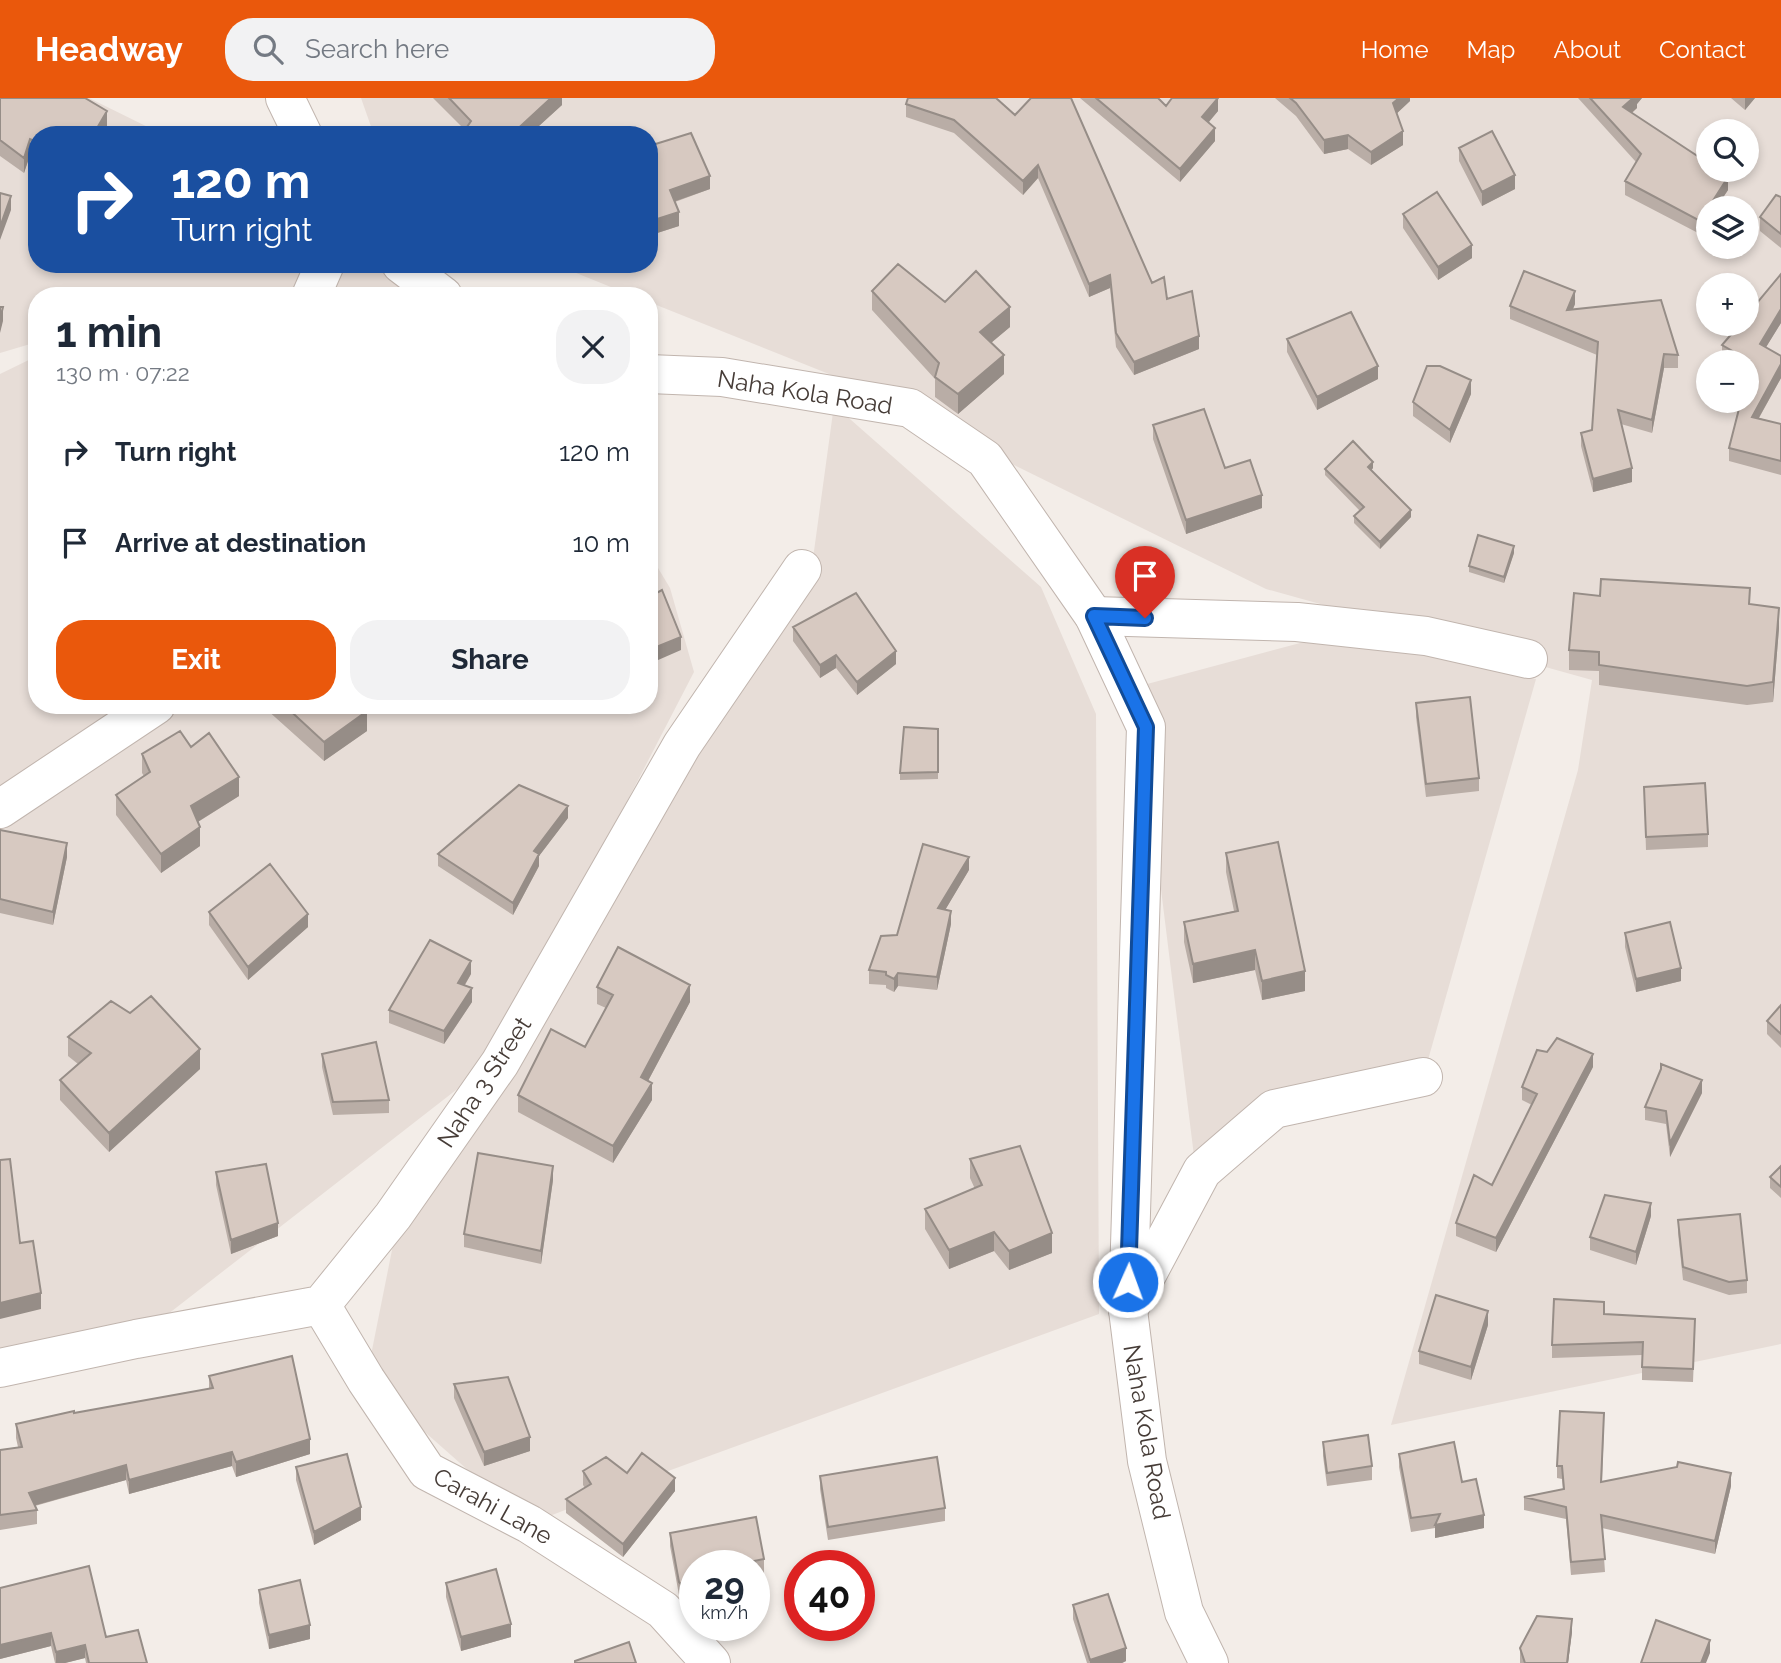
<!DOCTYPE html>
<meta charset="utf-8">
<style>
:root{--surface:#fff;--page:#f2f2f3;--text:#1f2937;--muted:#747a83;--accent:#ea580c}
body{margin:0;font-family:Raleway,sans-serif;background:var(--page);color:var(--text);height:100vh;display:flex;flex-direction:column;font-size:26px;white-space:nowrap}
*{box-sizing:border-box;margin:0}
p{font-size:23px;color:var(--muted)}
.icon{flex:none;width:38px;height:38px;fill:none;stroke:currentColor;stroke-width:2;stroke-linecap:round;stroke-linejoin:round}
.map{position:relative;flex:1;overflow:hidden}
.sheet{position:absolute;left:28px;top:189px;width:630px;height:427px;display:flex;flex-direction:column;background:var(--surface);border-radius:28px;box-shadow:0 4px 10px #0003}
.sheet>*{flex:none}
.top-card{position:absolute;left:28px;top:28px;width:630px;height:147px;border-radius:28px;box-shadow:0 4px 10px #0003;background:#1a4fa0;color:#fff;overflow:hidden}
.tools{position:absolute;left:1696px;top:21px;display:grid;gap:14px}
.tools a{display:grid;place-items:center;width:63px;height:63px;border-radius:50%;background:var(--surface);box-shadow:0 4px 10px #0003;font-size:35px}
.speed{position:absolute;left:679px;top:1452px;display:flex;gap:14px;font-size:35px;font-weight:700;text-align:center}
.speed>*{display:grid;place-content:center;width:91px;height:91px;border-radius:50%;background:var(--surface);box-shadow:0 4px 10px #0003;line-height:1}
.speed small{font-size:18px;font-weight:400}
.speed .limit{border:10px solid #d22;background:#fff;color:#111}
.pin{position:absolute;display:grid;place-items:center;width:60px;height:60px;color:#fff;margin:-72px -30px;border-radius:50% 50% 50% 0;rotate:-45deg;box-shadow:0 0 7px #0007}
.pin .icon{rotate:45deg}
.me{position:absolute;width:77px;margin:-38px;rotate:2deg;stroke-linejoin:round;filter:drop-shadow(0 0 5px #0008)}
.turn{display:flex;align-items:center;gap:24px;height:147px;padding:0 28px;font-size:32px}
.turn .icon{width:91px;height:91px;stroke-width:2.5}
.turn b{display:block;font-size:49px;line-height:60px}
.round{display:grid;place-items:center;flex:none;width:74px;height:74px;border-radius:28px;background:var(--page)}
.summary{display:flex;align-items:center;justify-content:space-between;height:119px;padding:0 28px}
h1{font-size:42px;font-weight:700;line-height:52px}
.button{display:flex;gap:14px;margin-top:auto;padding:14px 28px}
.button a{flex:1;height:80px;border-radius:28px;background:var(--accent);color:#fff;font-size:28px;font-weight:700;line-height:80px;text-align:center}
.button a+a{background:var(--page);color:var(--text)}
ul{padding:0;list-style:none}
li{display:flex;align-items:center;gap:21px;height:91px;padding:0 28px}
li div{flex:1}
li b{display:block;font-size:26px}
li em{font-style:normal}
header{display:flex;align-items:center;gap:42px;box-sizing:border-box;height:98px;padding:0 35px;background:var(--accent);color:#fff}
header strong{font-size:33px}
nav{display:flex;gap:38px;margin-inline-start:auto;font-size:24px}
.search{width:490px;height:63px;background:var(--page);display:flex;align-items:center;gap:18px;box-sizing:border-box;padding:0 24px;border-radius:28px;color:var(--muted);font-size:26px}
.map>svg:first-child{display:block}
.residential{fill:#e7ddd7;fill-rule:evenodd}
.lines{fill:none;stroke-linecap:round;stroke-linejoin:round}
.minor-casing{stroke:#c1b5ae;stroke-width:40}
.tertiary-casing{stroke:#c1b5ae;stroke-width:40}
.minor{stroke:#fff;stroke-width:38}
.tertiary{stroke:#fff;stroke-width:38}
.wall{fill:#b9ada6}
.shaded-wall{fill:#968d87}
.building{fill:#d7c9c1;stroke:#968d87;stroke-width:2}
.route-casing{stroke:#114b97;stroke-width:18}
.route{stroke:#1a73e8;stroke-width:12}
.labels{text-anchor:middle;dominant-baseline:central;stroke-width:6;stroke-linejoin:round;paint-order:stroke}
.street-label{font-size:24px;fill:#463c37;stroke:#fff}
</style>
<header>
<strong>Headway</strong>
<div class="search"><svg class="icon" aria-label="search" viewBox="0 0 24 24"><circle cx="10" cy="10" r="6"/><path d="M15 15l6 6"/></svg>Search here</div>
<nav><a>Home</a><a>Map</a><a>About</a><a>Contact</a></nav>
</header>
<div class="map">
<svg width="1781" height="1565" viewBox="0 0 1781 1565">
<rect width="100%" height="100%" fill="#f3ede8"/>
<path class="residential" d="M0 0H89L164 37H37V166H325L311 198H37V244L0 255Z
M361 0H1781V1246L1391 1327 1578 672 1592 582 1266 491 829 276 649 204V198H633L554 166H649V37H374ZM1708 33H1746V72H1708ZM1708 110H1746V149H1708ZM1708 187H1746V226H1708ZM1708 264H1746V303H1708Z
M337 166H401L443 198H331Z
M37 258V607H649V455L670 490 694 574 492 964 136 1241 0 1270V276Z
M834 307 1041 489 1096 616 1099 1216 627 1388 529 1426 366 1282 397 1127 691 651 811 475Z
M1304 544 1433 558 1536 581 1426 969 1263 1005 1195 1066 1136 589Z"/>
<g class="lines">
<g class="minor-casing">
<path id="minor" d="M311 198 325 166
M1094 518 1297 524 1426 538 1528 561
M0 711 156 607
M321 1207 366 1282 427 1373 529 1426 663 1512 711 1565
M1128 1212 1202 1073 1274 1011 1423 979
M0 1270 136 1241 321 1207 393 1118 500 965 682 647 802 471"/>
</g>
<g class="tertiary-casing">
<path id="tertiary" d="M285 0 303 37
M401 166 443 198
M649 276 722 279 910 310 985 361 1094 518 1146 629 1128 1212 1147 1363 1184 1514 1209 1565"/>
</g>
<use href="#minor" class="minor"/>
<use href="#tertiary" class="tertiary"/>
</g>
<path class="wall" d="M0 0 107 29 102 37H37V60L30 57 24 75 0 58Z
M433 0H562V7L529 37H467V34Z
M996 0 1152 185 1167 201 1199 251 1134 277 1116 249 1110 190 1089 199 1038 80 1023 97 954 35 906 19V6Z
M1080 0H1158L1166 8 1218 13 1209 24 1215 43 1180 84Z
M1275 0H1410V3L1397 15 1403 47 1371 67 1348 51 1324 56 1296 18Z
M1578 0H1642L1637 6V10L1632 15 1728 92 1716 110H1708L1700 136 1625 97V83L1636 64Z
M1731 0H1755L1745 12Z
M649 48 710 91 675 104 679 128 651 137 649 134Z
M1459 50 1515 91 1482 108 1459 63Z
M1781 99V150L1760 133V119Z
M1403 116 1472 160 1438 182 1403 130Z
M872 193 945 204 1010 229 991 245 1004 276 958 316 935 299V281L872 212Z
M1575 206 1573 211 1678 257V270H1664L1652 335 1621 326 1632 384 1593 394 1581 348V335L1592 332 1597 257 1510 221V208Z
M1781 225 1766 249 1781 280 1759 320 1781 326V377L1729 363V350L1747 275 1746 264H1730L1722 260V247Z
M1287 241 1378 281 1317 312 1287 254Z
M1471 296 1450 345 1413 318V304Z
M1153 327 1225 370 1262 410 1186 436 1153 341Z
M1373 370 1371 372 1411 419 1380 451 1354 425V418L1360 413 1325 377V371Z
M1514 455 1504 485 1469 474V468Z
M1600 498 1750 506 1779 530 1773 604 1747 607 1599 587V573L1569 572V552Z
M793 529 896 566 857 597 836 570 820 580 793 543Z
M1416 605 1479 680V693L1426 699 1416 619Z
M266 607H360L367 633 324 663 266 611Z
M191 649 239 698 198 724 200 748 161 775 116 717V697L144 678 142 675V656Z
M938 674V681L900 682V675Z
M1644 689 1708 736V749L1646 752Z
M568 720 539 758V768L513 817 438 768V756Z
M0 732 67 759 53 827 0 815Z
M1226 755 1305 893 1262 902 1255 872 1193 885 1184 844V824L1234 813 1226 774Z
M969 772 945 812 951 826 937 892 898 888 894 894 886 890V887L869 886V872L897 837Z
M209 814 308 829 248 882 209 827Z
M1625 835 1681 883 1636 894 1625 849Z
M471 876 465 887 472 904 444 946 389 925V912Z
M597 889 690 904 648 983 652 1002 613 1065 518 1014V997L585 949 606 910 597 906Z
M1781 907V950L1767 936V923Z
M68 939 200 971 109 1054 60 1002V982L78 966 68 958Z
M322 956 389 1002V1015L333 1017 322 969Z
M1661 966 1702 995 1670 1059 1666 1026 1645 1022V1009L1661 972Z
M1593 969 1496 1154 1456 1138V1125L1492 1087 1532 1007 1522 1002V989Z
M970 1061 1052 1155 1009 1172 994 1153 949 1171 925 1131V1111L975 1091 970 1080Z
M1781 1068V1100L1770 1090V1079Z
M216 1074 278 1138 231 1156 216 1087Z
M553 1082 541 1166 464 1149V1136Z
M1651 1118 1636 1167 1590 1152V1139Z
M1678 1122 1747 1182V1195L1729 1197 1683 1182 1678 1135Z
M1604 1216 1695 1234 1693 1284 1642 1282V1257L1552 1260V1247Z
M1488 1227 1471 1282 1419 1266V1253Z
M209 1278 310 1356 236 1379 232 1368 129 1396 126 1382 35 1408 37 1412V1426L0 1432V1352L18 1349 16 1340V1326L209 1291Z
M454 1286 530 1353 484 1368 454 1300Z
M1604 1328 1602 1384 1731 1388 1715 1456 1602 1430 1605 1474 1571 1477 1566 1421 1524 1412V1399L1563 1392 1562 1381 1557 1380V1368Z
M1323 1344 1372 1368V1382L1327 1388 1323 1358Z
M1399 1356 1462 1384 1484 1430 1435 1440V1430L1411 1434 1399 1369Z
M296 1369 361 1422 314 1447 296 1382Z
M583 1373 627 1375 675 1393 623 1459 566 1415V1401L585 1390 583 1387Z
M820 1378 945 1410V1423L828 1442 820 1391Z
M670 1435 764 1461V1475L754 1476V1468H695V1512H693L679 1497 670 1448Z
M446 1485 511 1539 461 1553 446 1499Z
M0 1490 106 1539 147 1565H86L85 1560 65 1565H55L51 1548 0 1561Z
M259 1492 310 1541 269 1551 259 1505Z
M1073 1507 1126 1563 1122 1565H1087L1073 1521Z
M1572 1534 1568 1565H1520V1550Z"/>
<path class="shaded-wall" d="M551 0H562V7L529 37H511Z
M1218 0V13L1202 32V19Z
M1399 0H1410V3L1393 19V5Z
M1633 0H1642L1637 6V10L1623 22V9Z
M1745 0H1755L1745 12Z
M107 13V29L102 37H93Z
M1215 30V43L1180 84V71Z
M1403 33V47L1371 67V54Z
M1348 37V51L1324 56V42Z
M30 41V57L24 75V60Z
M1038 67V80L1023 97V83Z
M1515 77V91L1482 108V94Z
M710 78V91L670 105V92Z
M1728 79V92L1716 110H1708V123L1700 136V123Z
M11 98V112L0 142V129Z
M679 114V128L651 137V123Z
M1472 147V160L1438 182V169Z
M1110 177V190L1089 199V186Z
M1575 193V206L1567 225V212Z
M3 209V223L0 235V221Z
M1010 209V229L980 254V234Z
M1781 211V225L1760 259V246Z
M1199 238V251L1134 277V264Z
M1664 256V270L1652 335V322Z
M1004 257V276L958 316V296Z
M1781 266V280L1752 332V319Z
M1378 268V281L1317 312V299Z
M1471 282V296L1450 345V332Z
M1373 364V370L1368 376V369Z
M1632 370V384L1593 394V381Z
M1262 397V410L1186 436V422Z
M1411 412V419L1380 451V444Z
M1514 448V455L1504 485V479Z
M1779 510V530L1773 604V584Z
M681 539V552L649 566V552Z
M896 553V566L857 597V584Z
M836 557V570L820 580V567Z
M367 613V633L324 663V644Z
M239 679V698L191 728V708Z
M568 708V720L539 758V768L513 817V805L534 753Z
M200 729V748L161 775V756Z
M67 745V759L53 827V814Z
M969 759V772L938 824V810Z
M951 813V826L937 892V879Z
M308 816V829L248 882V869Z
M1255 852V872L1193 885V866Z
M471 863V876L458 898V885Z
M1681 870V883L1636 894V881Z
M1305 873V893L1262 902V883Z
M898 875V888L894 894V881Z
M690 887V904L641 996V979Z
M472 890V904L444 946V933Z
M200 951V971L109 1054V1035Z
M1593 956V969L1496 1154V1140Z
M1702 982V995L1670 1059V1045Z
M652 985V1002L613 1065V1048Z
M553 1068V1082L541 1166V1153Z
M1651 1105V1118L1636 1167V1154Z
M278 1125V1138L231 1156V1142Z
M994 1134V1153L949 1171V1152Z
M1052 1135V1155L1009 1172V1153Z
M41 1195V1211L0 1221V1205Z
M1488 1213V1227L1471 1282V1269Z
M530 1339V1353L484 1368V1354Z
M310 1341V1356L236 1379V1364Z
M232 1354V1368L129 1396V1382Z
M126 1367V1382L29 1409V1395Z
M1731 1375V1388L1715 1456V1443Z
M675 1380V1393L623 1459V1446Z
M361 1409V1422L314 1447V1434Z
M1484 1417V1430L1435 1440V1427Z
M1572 1521V1534L1568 1565H1567Z
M511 1526V1539L461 1553V1539Z
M310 1527V1541L269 1551V1537Z
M51 1535V1548L0 1561V1547Z
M1710 1542V1555L1706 1565H1701Z
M85 1547V1560L65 1565H56V1554Z
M1126 1550V1563L1122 1565H1090V1562Z"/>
<path class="building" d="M0 0H85L107 13 93 37H37V44L30 41 24 60 0 42Z
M449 0H551L511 37H474L467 29 471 23Z
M908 0H996L1015 17 1031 0H1071L1152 185 1164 179 1167 201 1192 193 1199 238 1134 264 1116 235 1110 177 1089 186 1038 67 1023 83 954 22 906 6Z
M1096 0H1158L1166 8 1172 0H1218L1202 19 1215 30 1180 71Z
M1290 0H1399L1393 5 1403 33 1371 54 1348 37 1324 42 1296 5Z
M1590 0H1633L1623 9 1708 65V72H1717L1728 79 1700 123 1625 83 1641 56Z
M1492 33 1515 77 1482 94 1459 50Z
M691 35 710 78 670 92 679 114 651 123 649 121V48Z
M1437 94 1472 147 1438 169 1403 116Z
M0 95 11 98 0 129Z
M1776 97 1781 99V136L1760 119Z
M898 166 945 204 976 173 1010 209 980 234 1004 257 958 296 935 279 939 265 872 193Z
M1524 173 1575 193 1567 212 1661 202 1678 257 1664 256 1652 322 1618 312 1632 370 1593 381 1581 335 1592 332 1598 244 1510 208Z
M1781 176V211L1760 246 1781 258V266L1752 319 1781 326V363L1729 350 1741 303H1746V277L1750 263 1722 247 1740 226H1746V218Z
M0 209H3L0 221Z
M1351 214 1378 268 1317 299 1287 241Z
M1427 268H1440L1471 282 1450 332 1413 304Z
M1204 311 1225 370 1250 362 1262 397 1186 422 1153 327Z
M1353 343 1373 364 1368 369 1411 412 1380 444 1354 418 1364 409 1325 371Z
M1478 437 1514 448 1504 479 1469 468Z
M1601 481 1750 490 1749 506 1779 510 1773 584 1747 588 1599 567V554L1569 552 1574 495 1600 498Z
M662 492 681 539 649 552V499Z
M856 495 896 553 857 584 836 557 820 567 793 529Z
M1470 599 1479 680 1426 686 1416 605Z
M284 607H360L367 613 324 644Z
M904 629 938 631V674L900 675Z
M180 633 191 649 209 635 239 679 191 708 200 729 161 756 116 697 150 674 142 656Z
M1705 685 1708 736 1646 739 1644 689Z
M519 687 568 708 534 753 539 756 513 805 438 756Z
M0 732 67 745 53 814 0 801Z
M1278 744 1305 873 1262 883 1255 852 1193 866 1184 824 1238 813 1226 755Z
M923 746 969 759 938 810 951 813 937 879 898 875 894 881 886 877V874L869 872 881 838 897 837Z
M270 766 308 816 248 869 209 814Z
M1670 824 1681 870 1636 881 1625 835Z
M430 842 471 863 458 885 472 890 444 933 389 912Z
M618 849 690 887 641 979 652 985 613 1048 518 997 551 931 585 949 613 897 597 889Z
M151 898 200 951 109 1035 60 982 91 955 68 939 111 903 130 915Z
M1781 907V936L1767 923Z
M1557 940 1593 956 1496 1140 1456 1125 1474 1077 1492 1087 1537 996 1522 989 1537 952 1547 954Z
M376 944 389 1002 333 1004 322 956Z
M1661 966 1702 982 1670 1045 1666 1013 1645 1009 1661 971Z
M1020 1048 1052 1135 1009 1153 994 1134 949 1152 925 1111 982 1087 970 1061Z
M478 1055 553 1068 541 1153 464 1136Z
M10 1061 20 1145 33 1143 41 1195 0 1205V1062Z
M266 1066 278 1125 231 1142 216 1074Z
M1781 1068V1089L1770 1079Z
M1605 1097 1651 1105 1636 1154 1590 1139Z
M1740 1116 1747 1182 1729 1184 1683 1169 1678 1122Z
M1436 1197 1488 1213 1471 1269 1419 1253Z
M1554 1201 1604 1204V1216L1695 1221 1693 1271 1642 1269 1643 1244 1552 1247Z
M292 1258 310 1341 236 1364 232 1354 129 1382 126 1367 29 1395 37 1412 0 1417V1352L22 1349 16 1326 74 1313V1315L213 1290 209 1278Z
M508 1279 530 1339 484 1354 454 1286Z
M1560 1313 1604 1315 1601 1384 1677 1369 1678 1364 1731 1375 1715 1443 1601 1417 1605 1461 1571 1464 1566 1409 1524 1399 1564 1391 1562 1368H1557Z
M1368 1337 1372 1368 1327 1375 1323 1344Z
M1454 1344 1462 1384 1476 1381 1484 1417 1435 1427 1440 1416 1411 1420 1399 1356Z
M642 1355 675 1380 623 1446 566 1401 591 1386 583 1373 606 1359 627 1375Z
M347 1356 361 1409 314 1434 296 1369Z
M937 1359 945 1410 828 1429 820 1378Z
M756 1419 764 1461 739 1466V1468H695V1499H693L679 1484 670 1435Z
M89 1468 106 1539 138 1532 147 1565H89L85 1547 56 1554 51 1535 0 1547V1490Z
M496 1471 511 1526 461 1539 446 1485Z
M300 1482 310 1527 269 1537 259 1492Z
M1108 1496 1126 1550 1090 1562 1073 1507Z
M1537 1518 1572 1521 1567 1565H1525L1520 1550Z
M1656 1522 1710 1542 1701 1565H1641Z
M629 1544 636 1565H575V1563Z"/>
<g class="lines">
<g class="route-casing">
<path id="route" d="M1128 1184 1146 629 1094 518 1145 520"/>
</g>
<use href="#route" class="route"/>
</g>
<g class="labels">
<g class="street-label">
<text transform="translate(805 294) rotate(9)">Naha Kola Road</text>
<text transform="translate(484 984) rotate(-57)">Naha 3 Street</text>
<text transform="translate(1147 1334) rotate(80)">Naha Kola Road</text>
<text transform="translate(493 1408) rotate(29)">Carahi Lane</text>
</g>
</g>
</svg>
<div class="tools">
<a><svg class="icon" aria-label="search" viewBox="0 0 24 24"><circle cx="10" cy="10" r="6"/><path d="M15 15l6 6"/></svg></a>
<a><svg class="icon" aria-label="layers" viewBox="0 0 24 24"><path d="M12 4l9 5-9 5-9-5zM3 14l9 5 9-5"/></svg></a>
<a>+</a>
<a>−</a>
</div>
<div class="speed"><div>29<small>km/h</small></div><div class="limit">40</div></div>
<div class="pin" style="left:1145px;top:520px;background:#d93025"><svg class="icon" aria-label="arrive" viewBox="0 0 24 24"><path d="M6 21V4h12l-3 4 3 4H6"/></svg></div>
<svg class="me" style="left:1128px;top:1184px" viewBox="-20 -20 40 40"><circle r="17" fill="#1a73e8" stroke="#fff" stroke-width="3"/><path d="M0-11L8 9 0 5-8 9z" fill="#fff"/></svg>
<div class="top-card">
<div class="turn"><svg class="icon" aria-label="right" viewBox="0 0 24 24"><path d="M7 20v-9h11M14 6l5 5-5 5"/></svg><div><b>120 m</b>Turn right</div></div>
</div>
<section class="sheet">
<div class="summary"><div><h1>1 min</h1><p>130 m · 07:22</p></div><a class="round"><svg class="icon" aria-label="close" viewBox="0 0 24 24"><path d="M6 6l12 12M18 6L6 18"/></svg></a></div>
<ul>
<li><svg class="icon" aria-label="right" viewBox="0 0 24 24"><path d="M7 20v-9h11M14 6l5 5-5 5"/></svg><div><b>Turn right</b></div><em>120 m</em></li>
<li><svg class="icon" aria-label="arrive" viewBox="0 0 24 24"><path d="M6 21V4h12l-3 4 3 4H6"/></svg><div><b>Arrive at destination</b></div><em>10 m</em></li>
</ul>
<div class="button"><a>Exit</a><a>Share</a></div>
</section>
</div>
